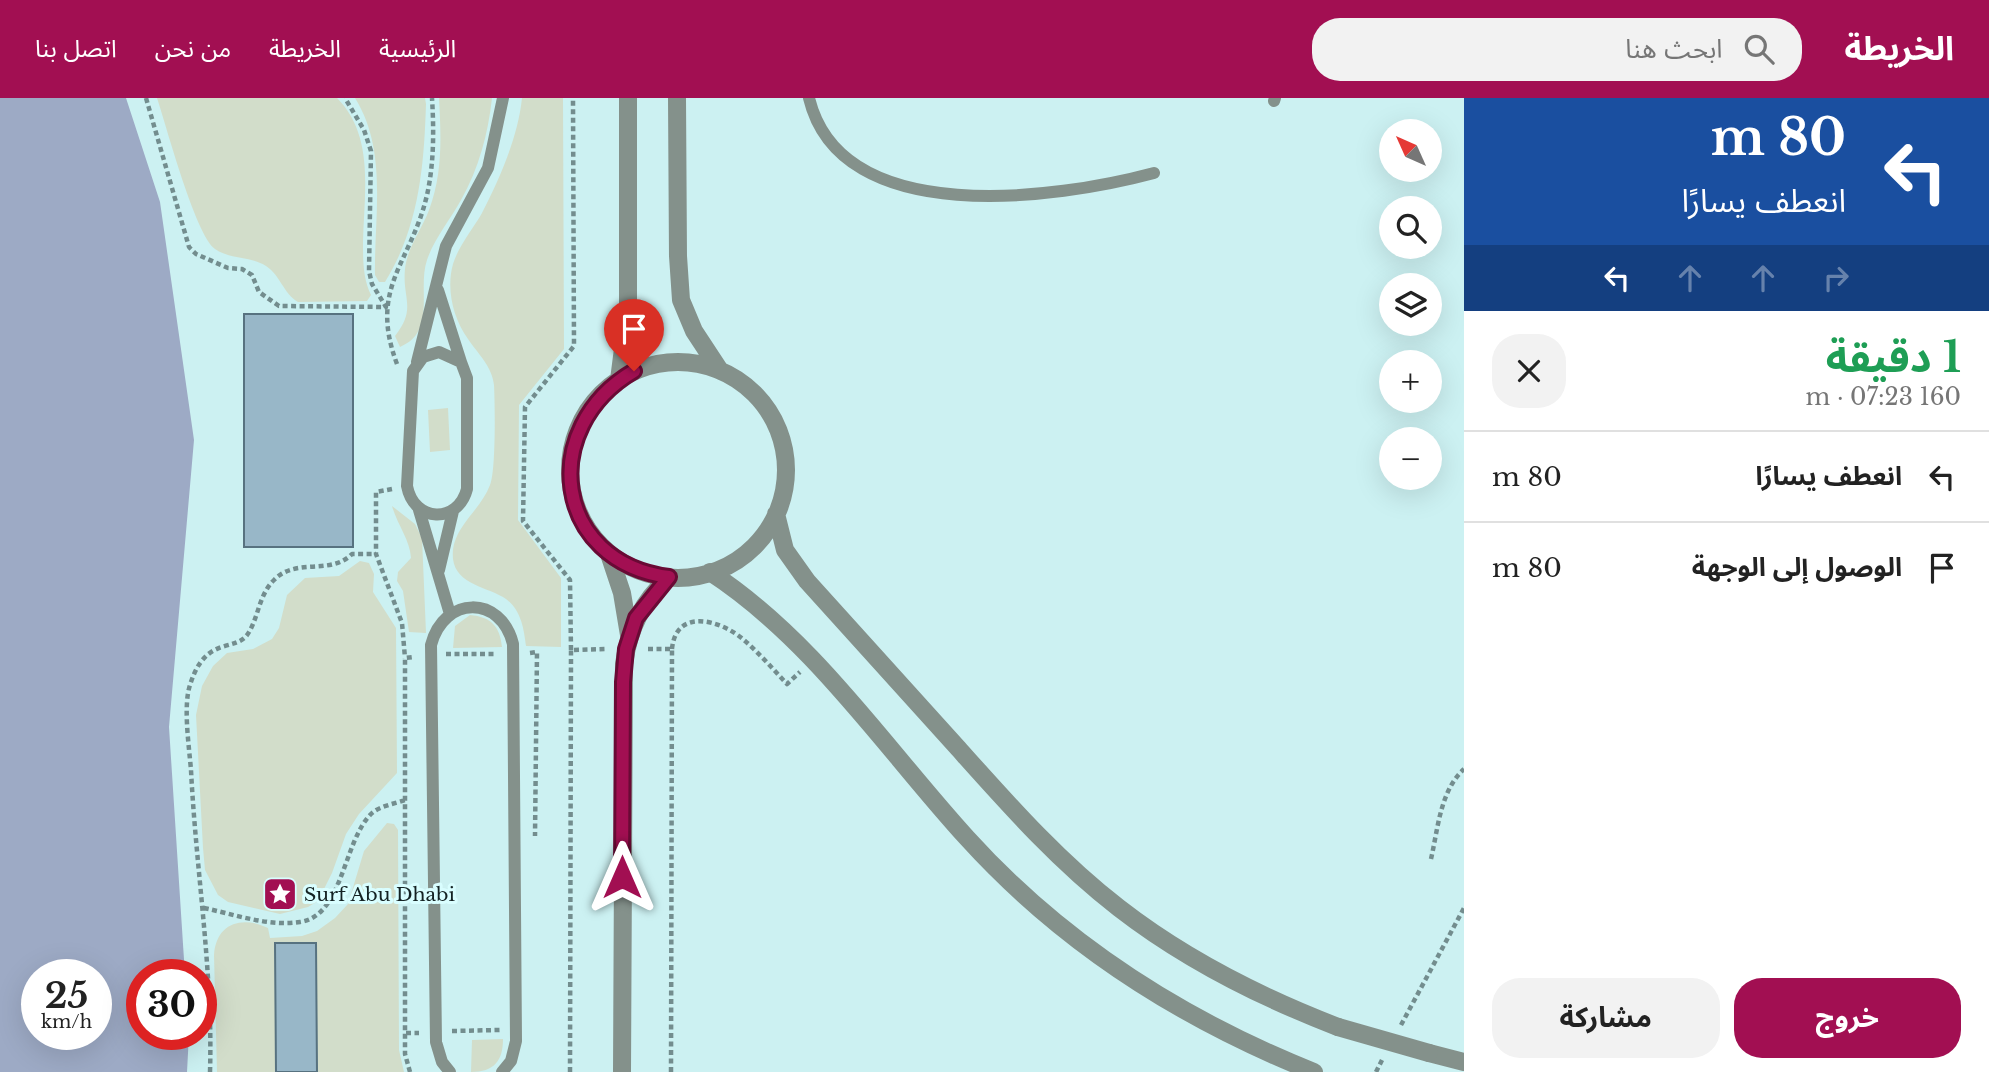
<!DOCTYPE html>
<html lang="ar">
<meta charset="utf-8">
<style>
:root{--surface:#fff;--page:#f2f2f2;--text:#222;--muted:#767676;--line:#e0e0e0;--accent:#a20f52}
body{margin:0;font-family:"Libre Baskerville","Noto Sans Arabic",serif;background:var(--page);color:var(--text);direction:rtl;height:100vh;display:flex;flex-direction:column;font-size:26px;white-space:nowrap}
*{box-sizing:border-box;margin:0}
p{font-size:23px;color:var(--muted)}
.icon{flex:none;width:38px;height:38px;fill:none;stroke:currentColor;stroke-width:2;stroke-linecap:round;stroke-linejoin:round}
.map{position:relative;flex:1;overflow:hidden;direction:ltr}
.panel{display:flex;flex-direction:column;background:var(--surface);width:525px}
.panel>*{flex:none}
.hud{background:#1a4fa0;color:#fff;overflow:hidden}
.needle{width:46px;rotate:315deg}
.controls{position:absolute;left:1379px;top:21px;display:grid;gap:14px}
.controls a{display:grid;place-items:center;width:63px;height:63px;border-radius:50%;background:var(--surface);box-shadow:0 7px 28px #0002;font-size:35px}
.speed{position:absolute;left:21px;top:861px;display:flex;gap:14px;font-size:35px;font-weight:700;text-align:center}
.speed>*{display:grid;place-content:center;width:91px;height:91px;border-radius:50%;background:var(--surface);box-shadow:0 7px 28px #0002;line-height:1}
.speed small{font-size:18px;font-weight:400}
.speed .limit{border:10px solid #d22;background:#fff;color:#111}
.pin{position:absolute;display:grid;place-items:center;width:60px;height:60px;color:#fff;margin:-72px -30px;border-radius:50% 50% 50% 0;rotate:-45deg;box-shadow:0 0 7px #0007}
.pin .icon{rotate:45deg}
.me{position:absolute;width:77px;margin:-38px;rotate:0deg;stroke-linejoin:round;filter:drop-shadow(0 0 5px #0008)}
.turn{display:flex;align-items:center;gap:24px;height:147px;padding:0 28px;font-size:32px}
.turn .icon{width:91px;height:91px;stroke-width:2.5}
.turn b{display:block;font-size:49px;line-height:60px}
.lanes{display:flex;align-items:center;height:66px;padding:0 28px;background:#0003;justify-content:center;gap:35px;direction:ltr}
.lanes .off{opacity:.35}
.round{display:grid;place-items:center;flex:none;width:74px;height:74px;border-radius:28px;background:var(--page)}
.overview{display:flex;align-items:center;justify-content:space-between;height:119px;padding:0 28px}
h1{font-size:42px;font-weight:700;line-height:52px;color:#1e9e55}
.button{display:flex;gap:14px;margin-top:auto;padding:14px 28px}
.button a{flex:1;height:80px;border-radius:28px;background:var(--accent);color:#fff;font-size:28px;font-weight:700;line-height:80px;text-align:center}
.button a+a{background:var(--page);color:var(--text)}
ul{padding:0;list-style:none}
li{display:flex;align-items:center;gap:21px;height:91px;padding:0 28px;border-top:2px solid var(--line)}
li div{flex:1}
li b{display:block;font-size:26px}
li em{font-style:normal}
header{display:flex;align-items:center;gap:42px;box-sizing:border-box;height:98px;padding:0 35px;background:var(--accent);color:#fff}
header strong{font-size:33px}
nav{display:flex;gap:38px;margin-inline-start:auto;font-size:24px}
.search{width:490px;height:63px;background:var(--page);display:flex;align-items:center;gap:18px;box-sizing:border-box;padding:0 24px;border-radius:28px;color:var(--muted);font-size:26px}
main{display:flex;flex:1;min-height:0}
.map>svg:first-child{display:block}
.green{fill:#d2ddca}
.water{fill:#9daac5;fill-rule:evenodd}
.building{fill:#98b7c8;stroke:#577280;stroke-width:2}
.lines{fill:none;stroke-linecap:round;stroke-linejoin:round}
.path{stroke:#738d8e;stroke-width:4.5;stroke-dasharray:5 3.5;stroke-linecap:butt}
.service{stroke:#84918b;stroke-width:12}
.minor{stroke:#84918b;stroke-width:18}
.minor-bridge{stroke:#84918b;stroke-width:18}
.route-casing{stroke:#690a35;stroke-width:18}
.route{stroke:#a20f52;stroke-width:12}
.labels{text-anchor:middle;dominant-baseline:central;stroke-width:6;stroke-linejoin:round;paint-order:stroke}
.poi-label{font-size:19px;fill:#142223;stroke:#d9feff;text-anchor:start}
</style>
<header>
<strong>الخريطة</strong>
<div class="search"><svg class="icon" aria-label="search" viewBox="0 0 24 24"><circle cx="10" cy="10" r="6"/><path d="M15 15l6 6"/></svg>ابحث هنا</div>
<nav><a>الرئيسية</a><a>الخريطة</a><a>من نحن</a><a>اتصل بنا</a></nav>
</header>
<main>
<section class="panel">
<div class="hud">
<div class="turn"><svg class="icon" aria-label="left" viewBox="0 0 24 24"><path d="M17 20v-9H6M10 6l-5 5 5 5"/></svg><div><b>80 m</b>انعطف يسارًا</div></div>
<div class="lanes"><svg class="icon" aria-label="left" viewBox="0 0 24 24"><path d="M17 20v-9H6M10 6l-5 5 5 5"/></svg><svg class="icon off" aria-label="ahead" viewBox="0 0 24 24"><path d="M12 20V5M6 11l6-6 6 6"/></svg><svg class="icon off" aria-label="ahead" viewBox="0 0 24 24"><path d="M12 20V5M6 11l6-6 6 6"/></svg><svg class="icon off" aria-label="right" viewBox="0 0 24 24"><path d="M7 20v-9h11M14 6l5 5-5 5"/></svg></div>
</div>
<div class="overview"><div><h1>1 دقيقة</h1><p>160 m · 07:23</p></div><a class="round"><svg class="icon" aria-label="close" viewBox="0 0 24 24"><path d="M6 6l12 12M18 6L6 18"/></svg></a></div>
<ul>
<li><svg class="icon" aria-label="left" viewBox="0 0 24 24"><path d="M17 20v-9H6M10 6l-5 5 5 5"/></svg><div><b>انعطف يسارًا</b></div><em>80 m</em></li>
<li><svg class="icon" aria-label="arrive" viewBox="0 0 24 24"><path d="M6 21V4h12l-3 4 3 4H6"/></svg><div><b>الوصول إلى الوجهة</b></div><em>80 m</em></li>
</ul>
<div class="button"><a>خروج</a><a>مشاركة</a></div>
</section>
<div class="map">
<svg width="1464" height="974" viewBox="0 0 1464 974">
<rect width="100%" height="100%" fill="#ccf1f2"/>
<path class="green" d="M157 0H337C375 38 364 95 363 144 363 162 363 181 371 197L367 203 298 204C283 195 281 178 266 168 251 158 231 162 215 151 195 136 167 30 157 0Z
M355 0H425L426 6C424 69 419 129 385 184H379L375 177C374 117 388 53 355 0Z
M439 0H492C488 36 479 70 461 102 450 122 434 141 427 162 417 191 437 234 400 249L395 238C417 210 402 201 405 171 407 150 422 131 429 112 443 75 441 38 439 0Z
M522 0H563L564 251 519 307 518 422 561 480V549L526 548C524 531 521 512 506 501 489 489 456 487 453 461 450 430 480 414 490 387 496 373 495 305 494 287 492 268 478 256 468 241 453 220 446 191 453 166 459 147 473 131 482 115 500 80 518 39 522 0Z
M448 310 450 352 430 354 428 312Z
M392 408 415 426 422 440 426 535 409 534 403 493 397 483 398 474 411 460C410 442 397 426 392 408Z
M360 463 369 465 374 476 373 494 396 530 397 675 359 716 346 736 332 775 318 803 308 809 280 816 228 804 218 797 205 772 203 750 196 617 202 588 213 568 227 555 253 551 272 541 279 530 287 497 305 480 339 478Z
M470 517C491 519 500 528 502 549L453 550 455 528Z
M387 725 394 726 398 732 399 952 404 974H317L316 845 275 846 276 974H217L214 857C216 826 241 817 268 830L270 840 302 838 317 833 335 820 348 806 364 753Z
M503 941C503 963 494 974 471 974L472 942Z"/>
<path class="water" d="M0 0H126L160 104 194 342 169 629 185 877H142V936H189L187 974H0ZM37 877H96V936H37Z"/>
<path class="building" d="M244 216H353V449H244Z
M275 845H316L317 974H276Z"/>
<g class="lines">
<path class="path" d="M146 0 189 149 196 156 228 170 242 171 252 177 259 194 279 208 386 209 372 186 369 173 371 53 364 32 345 0
M397 266C368 189 411 166 427 97 434 66 434 32 432 0
M392 391 376 394V456L402 525 405 560
M648 551H672L671 974
M672 551C676 509 721 522 744 542 759 555 773 571 787 586L800 574
M571 552 570 482 523 423 525 309 574 248 573 0
M530 555 537 554 535 738
M446 556H497
M1431 761C1438 731 1440 693 1464 671
M204 810C233 816 269 829 300 824 343 818 343 744 371 716 379 708 394 706 405 702
M1401 927 1464 810
M452 933 500 932
M406 935H419
M210 974C213 872 196 773 191 672 189 648 183 608 190 587 206 535 237 556 249 534 259 517 259 497 274 482 296 459 330 478 352 456H376
M410 974 405 956V560L413 559
M570 974 571 552 607 551
M1376 974 1382 962"/>
<path class="service" d="M809 0C841 132 1057 101 1154 75
M1274 3 1275 0
M438 192 461 264
M439 254 461 264 467 280V391C458 426 414 425 407 388L413 273 423 259Z
M417 264 446 148 488 70 503 0
M419 412 450 516
M439 472 453 413
M450 974 442 964 436 944 431 547C444 497 501 497 513 546L516 943 511 963 502 974"/>
<path class="minor" d="M677 0 678 158 681 202 694 233 719 271
M570 372a108 108 0 1 1 216 0a108 108 0 1 1-216 0Z
M619 282 628 212V0
M776 416 785 452 807 483C857 538 907 594 957 649 1008 706 1058 763 1119 810 1186 862 1260 899 1338 929
M609 456 622 495 629 537
M710 474C813 541 885 650 967 740 1063 846 1181 921 1314 974
M1429 955 1464 964
M622 974 624 566C629 530 642 504 669 479"/>
<path class="minor-bridge" d="M1338 929 1429 955"/>
</g>
<g class="lines">
<g class="route-casing">
<path id="route" d="M622 779 623 584 626 551 636 520 669 479C553 464 537 330 634 273"/>
</g>
<use href="#route" class="route"/>
</g>
<defs>
<g id="sight-square" transform="scale(1.75)"><rect x="-9" y="-9" width="18" height="18" rx="4" fill="#a20f52" stroke="#d9feff"/><path d="M0-6L1.8-2.2L6-1.7L2.9 1.2L3.7 5.4L0 3.3L-3.7 5.4L-2.9 1.2L-6-1.7L-1.8-2.2Z" fill="#fff"/></g>
</defs>
<g fill-rule="evenodd">
<use href="#sight-square" x="280" y="796"/>
</g>
<g class="labels">
<g class="poi-label">
<text x="304" y="796">Surf Abu Dhabi</text>
</g>
</g>
</svg>
<div class="controls">
<a><svg class="needle" viewBox="-14 -14 28 28"><path d="M0-13l5 13h-10z" fill="#e53935"/><path d="M0 13l5-13h-10z" fill="#767676"/></svg></a>
<a><svg class="icon" aria-label="search" viewBox="0 0 24 24"><circle cx="10" cy="10" r="6"/><path d="M15 15l6 6"/></svg></a>
<a><svg class="icon" aria-label="layers" viewBox="0 0 24 24"><path d="M12 4l9 5-9 5-9-5zM3 14l9 5 9-5"/></svg></a>
<a>+</a>
<a>−</a>
</div>
<div class="speed"><div>25<small>km/h</small></div><div class="limit">30</div></div>
<div class="pin" style="left:634px;top:273px;background:#d93025"><svg class="icon" aria-label="arrive" viewBox="0 0 24 24"><path d="M6 21V4h12l-3 4 3 4H6"/></svg></div>
<svg class="me" style="left:622px;top:779px" viewBox="-20 -20 40 40"><path d="M0-17L14 15 0 8-14 15z" fill="#a20f52" stroke="#fff" stroke-width="4"/></svg>
</div>
</main>
